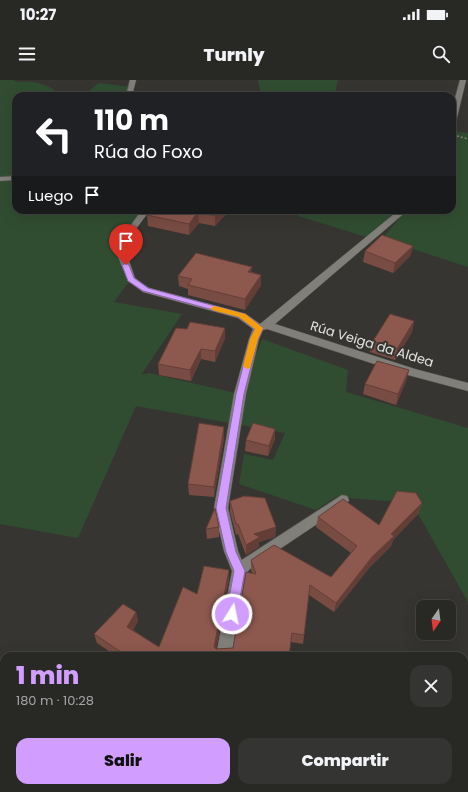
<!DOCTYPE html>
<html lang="es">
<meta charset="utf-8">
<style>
:root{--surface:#282825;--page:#343432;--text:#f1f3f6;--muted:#a5a6a7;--line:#444442;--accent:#d19dfe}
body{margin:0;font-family:Poppins,sans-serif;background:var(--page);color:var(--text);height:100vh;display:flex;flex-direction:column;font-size:15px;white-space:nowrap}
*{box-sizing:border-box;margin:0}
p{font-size:13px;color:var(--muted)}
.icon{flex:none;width:22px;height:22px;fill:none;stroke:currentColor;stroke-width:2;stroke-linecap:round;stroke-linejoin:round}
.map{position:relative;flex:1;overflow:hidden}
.details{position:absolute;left:0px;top:572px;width:468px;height:140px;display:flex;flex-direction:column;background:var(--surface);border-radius:12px 12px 0 0;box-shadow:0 4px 16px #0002,0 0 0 1px var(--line)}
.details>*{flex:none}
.top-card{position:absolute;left:12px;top:12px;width:444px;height:122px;border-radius:12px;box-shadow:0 4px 16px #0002,0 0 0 1px var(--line);background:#202124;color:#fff;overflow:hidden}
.needle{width:26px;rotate:194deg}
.controls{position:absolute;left:416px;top:520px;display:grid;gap:8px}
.controls a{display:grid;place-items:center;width:40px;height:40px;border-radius:8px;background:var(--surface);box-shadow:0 4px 16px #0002,0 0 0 1px var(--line);font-size:20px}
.pin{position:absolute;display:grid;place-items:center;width:34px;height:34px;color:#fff;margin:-41px -17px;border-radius:50% 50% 50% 0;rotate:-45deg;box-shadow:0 0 4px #0007}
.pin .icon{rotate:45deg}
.me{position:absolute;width:44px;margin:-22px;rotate:10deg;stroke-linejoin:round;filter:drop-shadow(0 0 3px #0008)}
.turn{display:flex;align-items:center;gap:14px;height:84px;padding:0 16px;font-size:18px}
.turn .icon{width:52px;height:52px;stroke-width:2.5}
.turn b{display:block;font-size:28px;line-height:34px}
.then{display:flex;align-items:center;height:38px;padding:0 16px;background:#0003;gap:8px;font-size:15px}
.round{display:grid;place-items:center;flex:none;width:42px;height:42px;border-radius:12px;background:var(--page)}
.overview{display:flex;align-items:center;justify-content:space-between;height:68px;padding:0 16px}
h1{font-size:24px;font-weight:800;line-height:30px;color:var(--accent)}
.action{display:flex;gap:8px;margin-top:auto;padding:8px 16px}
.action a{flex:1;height:46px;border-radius:12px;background:var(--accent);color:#111;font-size:16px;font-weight:800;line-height:46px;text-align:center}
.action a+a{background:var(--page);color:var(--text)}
.status{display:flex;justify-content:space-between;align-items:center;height:28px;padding:0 20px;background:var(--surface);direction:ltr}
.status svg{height:11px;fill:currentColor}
header{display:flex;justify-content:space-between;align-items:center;height:52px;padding:0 16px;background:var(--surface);font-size:18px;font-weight:800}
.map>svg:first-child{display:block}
.green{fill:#304d31}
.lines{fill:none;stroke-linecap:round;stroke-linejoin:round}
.lane-casing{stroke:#555451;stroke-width:1}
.street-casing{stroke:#555451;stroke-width:1}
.secondary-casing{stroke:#555451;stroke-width:1}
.path{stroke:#868582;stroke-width:1.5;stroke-dasharray:2 2;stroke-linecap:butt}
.lane{fill:#807f7a;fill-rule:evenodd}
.street{fill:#807f7a;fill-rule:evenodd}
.secondary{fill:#8b846c;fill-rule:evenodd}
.wall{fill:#794c43}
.shaded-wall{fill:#633e37}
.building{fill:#8d584e;stroke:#633e37}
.route{fill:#d19dfe;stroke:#8866a5}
.slow{fill:#f59e0b}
.labels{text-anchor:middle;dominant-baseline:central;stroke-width:4;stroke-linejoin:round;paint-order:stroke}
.street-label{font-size:13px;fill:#e3e3e0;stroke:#363531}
</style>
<div class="status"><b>10:27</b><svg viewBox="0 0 49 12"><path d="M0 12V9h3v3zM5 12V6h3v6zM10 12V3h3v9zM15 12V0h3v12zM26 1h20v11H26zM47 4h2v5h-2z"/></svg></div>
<header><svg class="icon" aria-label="menu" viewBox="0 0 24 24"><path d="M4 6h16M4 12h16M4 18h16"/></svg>Turnly<svg class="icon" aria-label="search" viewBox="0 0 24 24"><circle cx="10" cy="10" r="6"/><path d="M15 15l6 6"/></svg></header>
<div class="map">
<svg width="468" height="712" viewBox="0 0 468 712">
<rect width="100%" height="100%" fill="#363531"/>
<path class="green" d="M0 0H13L17 2C30 0 45 3 56 11L49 15 50 16H16V130H147L126 157 131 199 114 222 182 234 141 295 149 293 240 314 262 259 348 290 346 312 468 348V522L412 423 336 417 316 430 239 404 244 374 273 380 285 353 136 326 78 458 0 444Z
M258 0H338L335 13 331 16H261Z
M99 3 132 7 129 16H82Z
M452 51 468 53V187L382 159 406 130H452Z
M300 130H404L370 158 298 136Z"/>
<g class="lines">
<g class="lane-casing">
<path id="lane" d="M342 415 347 416 349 420 347 424 250 489C245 495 242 498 234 495L232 491 240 481Z"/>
</g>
<g class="street-casing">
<path id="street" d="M130 0H136L132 16H126Z
M460 0H466L456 42 452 44V29Z
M16 96V100L0 101V97Z
M142 130H150L130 157 126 172 135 198 149 208 246 234 260 244 399 130H408L275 244 415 289 468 303V311L408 295 267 249 263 250 259 259 246 314 228 428 238 471 246 491 232 576H216L232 491 224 471 214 428 234 314 249 259 253 249 238 238 143 212 128 201 116 172 122 157Z
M140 708H160L158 712H138Z"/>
</g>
<g class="secondary-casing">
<path id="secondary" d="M4 689V707L0 708V690Z
M464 701 468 703V712H453L451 708H464Z"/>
</g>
<path class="path" d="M453 55 468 59"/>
<use href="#lane" class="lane"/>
<use href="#street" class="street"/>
<use href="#secondary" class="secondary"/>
</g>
<path class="wall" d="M230 130 215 146 199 143 189 155 148 146 147 135Z
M413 166 410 176 393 193 363 182 365 171Z
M252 192 261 195V205L245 230 188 215V209L179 206 178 196Z
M414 241 412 252 395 280 370 272 373 261Z
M225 248V258L215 282 201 279 191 301 159 295 158 284 187 249Z
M409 290 406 301 396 325 363 314 365 304Z
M224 347V358L214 417 189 415 188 404Z
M275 349V359L268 376 245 371 246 360Z
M230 421 276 447 275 457 259 462V467L246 475 238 454 236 455 230 432Z
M422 423 418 434 393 460 391 466 370 487 334 532 309 515 303 564 291 562 289 576H116L97 563 94 554 136 532 138 541 133 550 159 567 197 514 229 499 216 569 233 568 252 493 251 490V480L331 497 351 473 316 447 318 437 379 445Z
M219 447V457L207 459 206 449Z
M326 708H374V712H326Z"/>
<path class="shaded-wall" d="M221 130H230L215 146V136Z
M198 132 199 143 189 155V144Z
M413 166 410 176 393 193 395 183Z
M252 187 251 197 248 192Z
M261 195V205L245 230V219Z
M414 241 412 252 395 280 397 269Z
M225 248V258L215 282V271Z
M201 269V279L191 301 190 290Z
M409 290 406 301 396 325 398 314Z
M224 347V358L214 417V407Z
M275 349V359L268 376 269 366Z
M422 423 418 434 393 460 391 466 370 487 334 532 336 523 391 454Z
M276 447 275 457 259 462V467L246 475V465L254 454Z
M229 490V499L215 576 214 567Z
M136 532 138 541 129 556 127 547Z
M4 676V685L0 686V677Z"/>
<path class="building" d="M152 130H221L215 136 198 132 189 144 147 135Z
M382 155 413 166 395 183 365 171Z
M196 173 252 187 248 192 261 195 245 219 188 205 192 199 178 196Z
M390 234 414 241 397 269 373 261Z
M190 242 225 248 215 271 201 269 190 290 158 284 176 248 187 249Z
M377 281 409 290 398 314 365 304Z
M199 343 224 347 214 407 188 404Z
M253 343 275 349 269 366 246 360Z
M397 411 416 413 422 423 391 454 394 456 372 477 336 523 310 505 304 555 292 553 289 576H127L94 554 123 524 136 532 127 547 159 567 183 507 197 514 204 486 229 490 214 567 216 569 233 568 246 492 256 494 251 480 274 465 331 497 357 466 318 437 343 419 379 445Z
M244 416 265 418 276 447 254 454 260 457 246 465 238 444H236L230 421Z
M215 428 219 447 206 449Z
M464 621 468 623 464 643Z
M4 655V676L0 677V659Z
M328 708H374V712H328Z"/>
<path class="route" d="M126 183 129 185 134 198 148 208 245 234 263 248 258 259 244 314 226 428 236 472 245 491 237 534 235 537 232 539 228 537 226 534 234 491 226 472 216 428 236 314 250 259 255 249 239 237 143 211 128 201 122 185Z"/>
<path class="slow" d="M215 226 245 234 263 248 258 259 250 288 247 289 243 286 250 259 255 249 239 237 212 230 211 228Z"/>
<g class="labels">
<g class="street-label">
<text transform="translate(372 264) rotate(17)">Rúa Veiga da Aldea</text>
</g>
</g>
</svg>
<div class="controls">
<a><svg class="needle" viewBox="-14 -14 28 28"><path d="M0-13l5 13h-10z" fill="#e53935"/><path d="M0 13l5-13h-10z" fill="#a5a6a7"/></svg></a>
</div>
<div class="pin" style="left:126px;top:185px;background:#d93025"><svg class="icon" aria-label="arrive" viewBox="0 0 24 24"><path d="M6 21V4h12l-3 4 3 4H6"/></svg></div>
<svg class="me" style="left:232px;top:534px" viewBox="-20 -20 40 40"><circle r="17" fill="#d19dfe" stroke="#fff" stroke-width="3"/><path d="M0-11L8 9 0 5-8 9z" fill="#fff"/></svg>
<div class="top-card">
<div class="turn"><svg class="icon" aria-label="left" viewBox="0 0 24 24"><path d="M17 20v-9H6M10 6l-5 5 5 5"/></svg><div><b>110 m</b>Rúa do Foxo</div></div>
<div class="then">Luego<svg class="icon" aria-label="arrive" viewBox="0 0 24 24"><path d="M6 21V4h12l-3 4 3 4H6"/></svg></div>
</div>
<section class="details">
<div class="overview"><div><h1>1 min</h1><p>180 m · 10:28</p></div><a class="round"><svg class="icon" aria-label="close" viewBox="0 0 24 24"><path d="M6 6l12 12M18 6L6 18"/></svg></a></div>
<div class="action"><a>Salir</a><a>Compartir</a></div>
</section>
</div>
